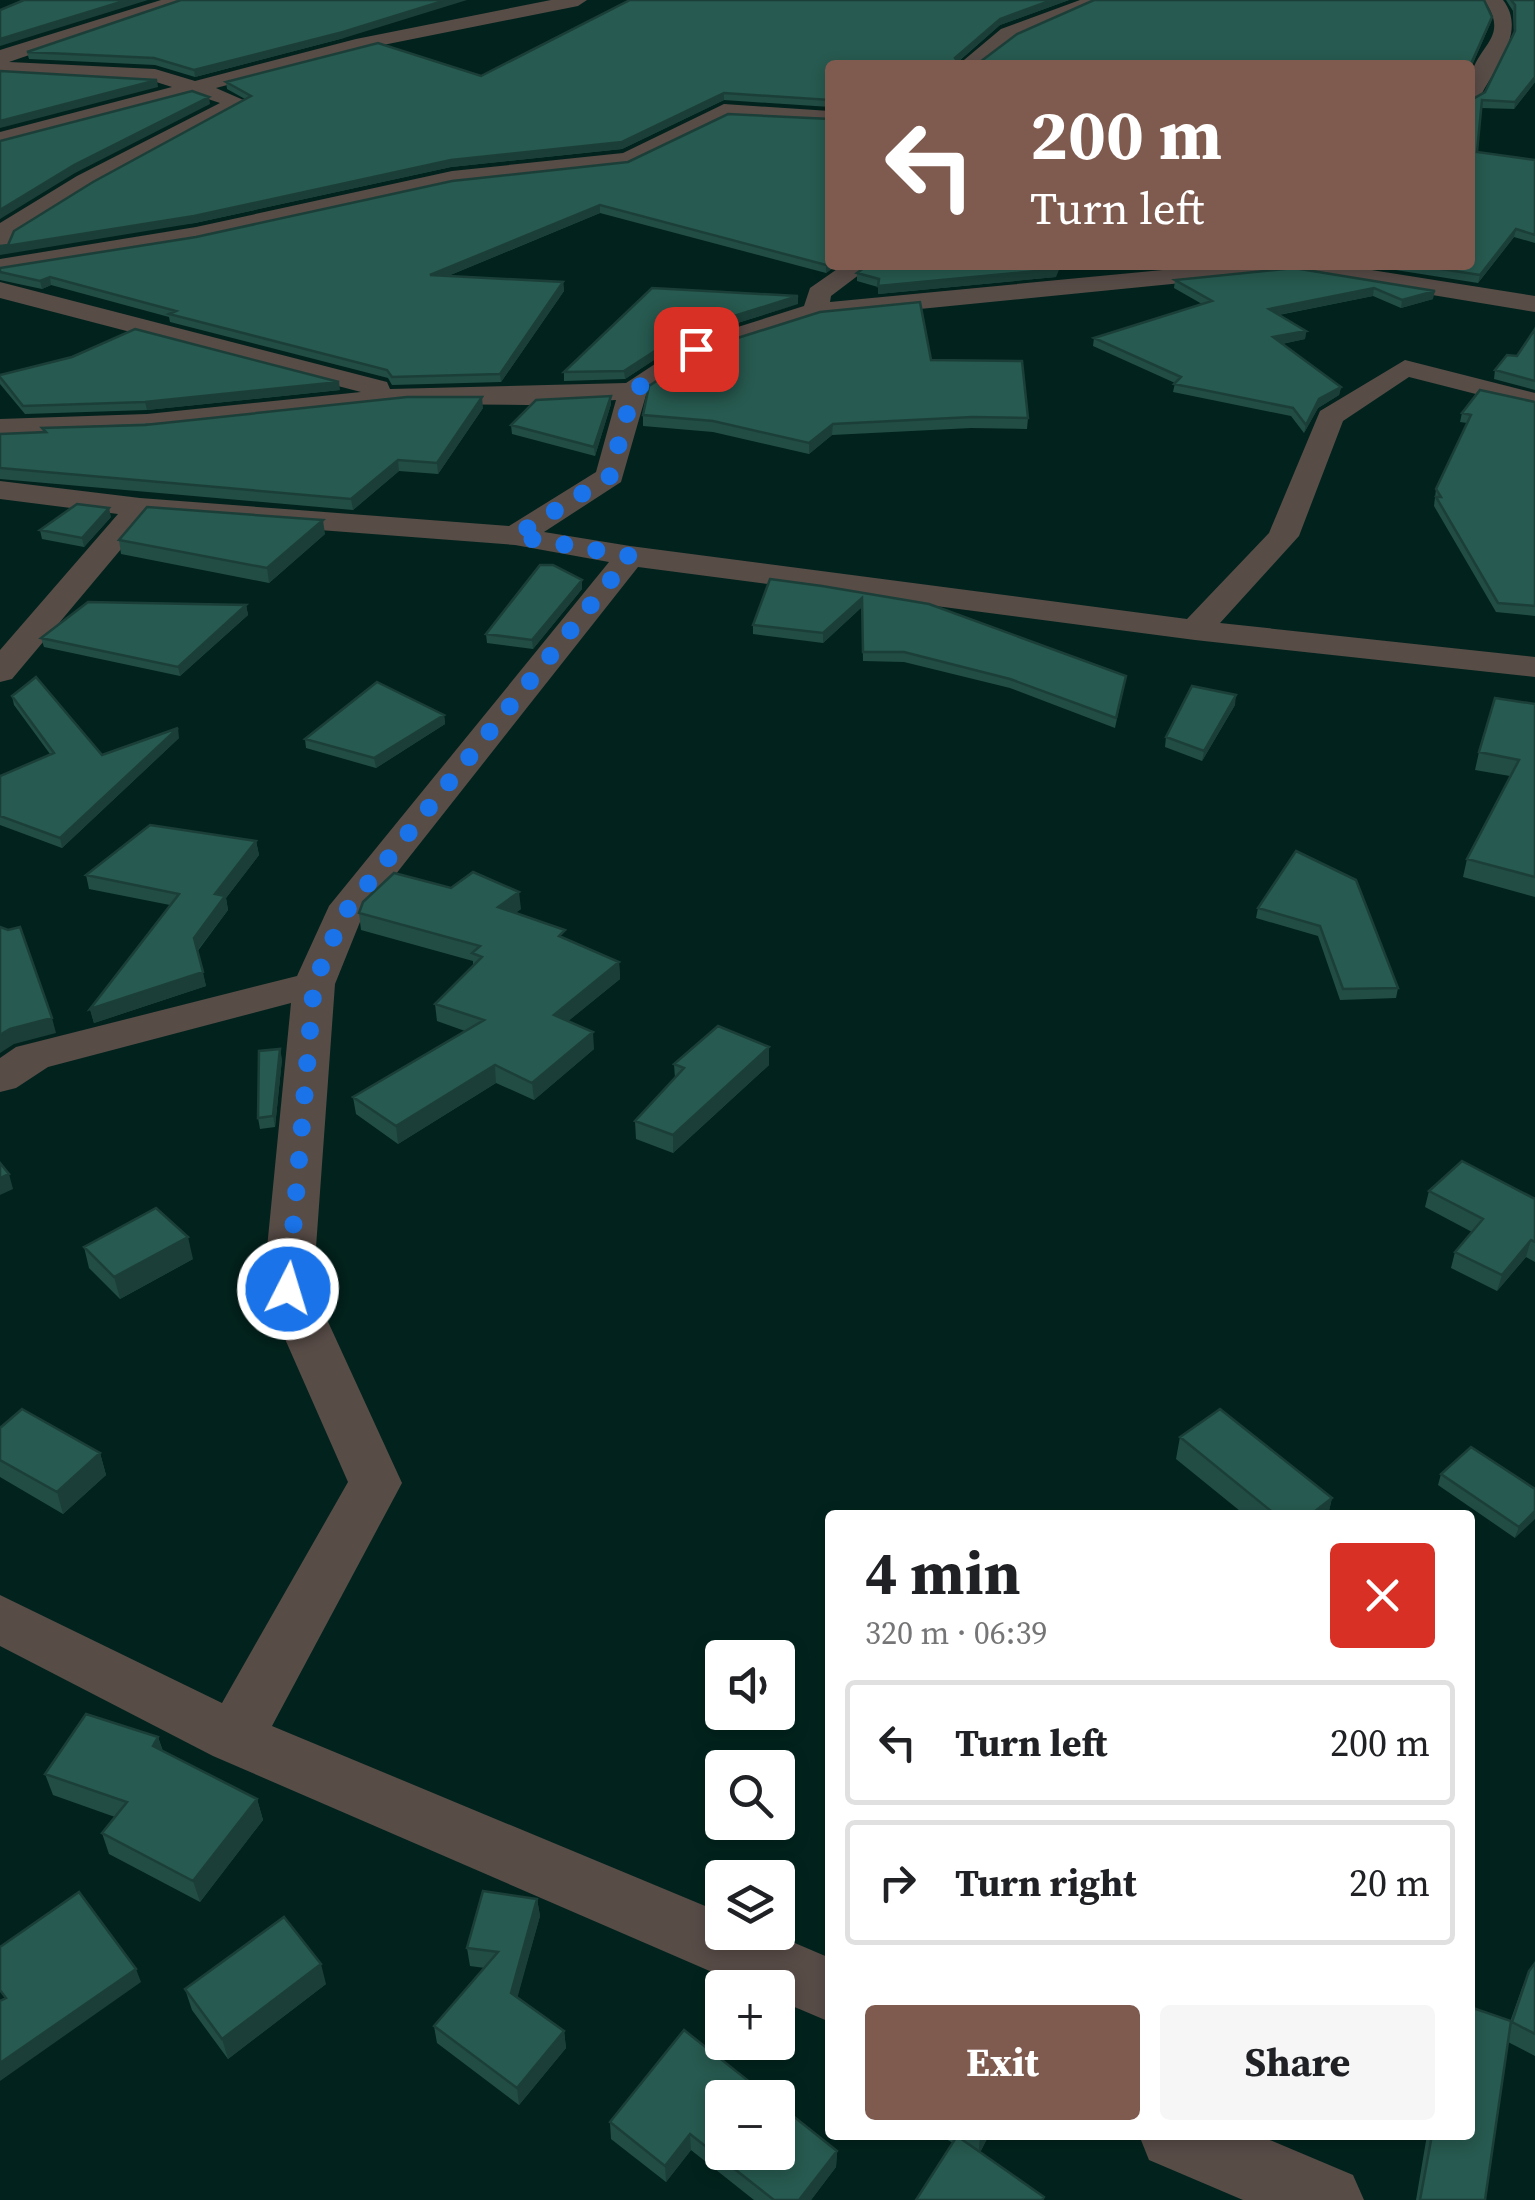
<!DOCTYPE html>
<meta charset="utf-8">
<style>
:root{--surface:#fff;--page:#f6f6f6;--text:#202124;--muted:#757577;--line:#e0e0e0;--accent:#7f5a4e}
body{margin:0;font-family:"Source Serif 4",serif;background:var(--page);color:var(--text);height:100vh;display:flex;flex-direction:column;font-size:38px;white-space:nowrap}
*{box-sizing:border-box;margin:0}
p{font-size:32px;color:var(--muted)}
.icon{flex:none;width:55px;height:55px;fill:none;stroke:currentColor;stroke-width:2;stroke-linecap:round;stroke-linejoin:round}
.map{position:relative;flex:1;overflow:hidden}
.side{position:absolute;left:825px;top:1510px;width:650px;height:630px;display:flex;flex-direction:column;background:var(--surface);border-radius:10px;box-shadow:0 5px 15px #0003}
.side>*{flex:none}
.banner{position:absolute;left:825px;top:60px;width:650px;height:210px;border-radius:10px;box-shadow:0 5px 15px #0003;background:#7f5a4e;color:#fff;overflow:hidden}
.controls{position:absolute;left:705px;top:1640px;display:grid;gap:20px}
.controls a{display:grid;place-items:center;width:90px;height:90px;border-radius:10px;background:var(--surface);box-shadow:0 5px 15px #0003;font-size:50px}
.pin{position:absolute;display:grid;place-items:center;width:85px;height:85px;color:#fff;margin:-42px;border-radius:20px;box-shadow:0 5px 15px #0006}
.me{position:absolute;width:110px;margin:-55px;rotate:5deg;stroke-linejoin:round;filter:drop-shadow(0 0 8px #0008)}
.turn{display:flex;align-items:center;gap:35px;height:210px;padding:0 40px;font-size:45px}
.turn .icon{width:130px;height:130px;stroke-width:2.5}
.turn b{display:block;font-size:70px;line-height:85px}
.round{display:grid;place-items:center;flex:none;width:105px;height:105px;border-radius:10px;background:var(--page)}
.headline{display:flex;align-items:center;justify-content:space-between;height:170px;padding:0 40px}
h1{font-size:60px;font-weight:700;line-height:75px}
.primary-button{display:flex;gap:20px;margin-top:auto;padding:20px 40px}
.primary-button a{flex:1;height:115px;border-radius:10px;background:var(--accent);color:#fff;font-size:40px;font-weight:700;line-height:115px;text-align:center}
.primary-button a+a{background:var(--page);color:var(--text)}
ul{padding:0;list-style:none}
li{display:flex;align-items:center;gap:30px;height:125px;margin:0 20px 15px;padding:0 20px;border:5px solid var(--line);border-radius:10px}
li div{flex:1}
li b{display:block;font-size:38px}
li em{font-style:normal}
.map>svg:first-child{display:block}
.lines{fill:none;stroke-linecap:round;stroke-linejoin:round}
.minor{fill:#584c47;fill-rule:evenodd}
.wall{fill:#224d45}
.shaded-wall{fill:#1b3f38}
.building{fill:#275a50;stroke:#1b3f38;stroke-width:2.5}
.route{stroke:#1a73e8;stroke-width:18;stroke-dasharray:0 32.4}
</style>
<div class="map">
<svg width="1535" height="2200" viewBox="0 0 1535 2200">
<rect width="100%" height="100%" fill="#02231d"/>
<g class="lines">
<path class="minor" d="M161 0H189L9 62 155 69 195 81 356 39 551 0H587L578 6 358 50 216 88 248 102 93 186 13 236 9 249 0 251V223L77 176 220 103 193 94 0 146V132L172 87 153 81 0 74V50Z
M1080 0H1106L1015 37 980 65H958L1001 29Z
M1484 0H1503C1527 31 1496 66 1480 97L1470 103C1470 96 1469 86 1470 79 1477 44 1511 38 1484 0Z
M724 104 830 111V123L727 117 628 166 452 185 196 241 0 273V259L196 227 452 171 623 153Z
M843 265H872L831 296 830 302 1215 265H1340L1535 296V312L1293 272 819 319 705 355 646 395 621 482 544 532 630 546 1187 619 1269 533 1320 411 1405 360 1535 393V409L1409 377 1343 421 1299 536 1220 623 1535 657V677L1195 640 638 567 362 917 335 984 313 1289 402 1483 272 1726 722 1913V1932H769L830 1958V2022L778 2000V1988H749L213 1756 0 1646V1595L222 1703 348 1482 263 1289 291 1003 48 1067 16 1088 0 1092V1058L16 1047 297 976 329 906 609 562 515 545 148 517 12 679 0 682V650L118 514 0 499V481L140 498 509 526 596 472 616 400 528 405 408 404 147 432 0 437V419L147 414 361 392 0 298V282L387 382 390 389 626 383 687 343 804 306 810 288Z
M1139 2135H1258L1353 2175 1364 2200H1243L1149 2160Z"/>
</g>
<path class="wall" d="M630 0H1069L1000 25 958 62H980L1492 17 1490 24 1470 70 830 65V107L724 100 622 149 451 167 195 223 8 245 245 99 227 89 226 82 481 76Z
M1506 0H1535V82L1514 109 1481 108 1477 152 1535 160V243L1514 237 1478 283 1364 265H1470L1471 100 1485 92 1514 34 1513 11Z
M344 38 195 77 155 65 29 59 27 52Z
M628 162 830 265H837L826 273 600 213 448 276 563 282 564 291 501 382 392 385 388 378 170 322 169 317 51 285 42 289 0 280V268L196 237Z
M1294 268 1433 299 1401 308 1373 296 1279 315 1306 331 1305 339 1282 344 1341 387 1339 395 1318 408 1304 433 1291 416 1173 392 1175 383 1093 346 1094 338 1202 304 1174 288 1175 280Z
M857 273 1056 277 878 294V287L857 281Z
M798 304 686 339 625 379 564 381V372Z
M1535 329V390L1494 379 1495 370 1517 356Z
M931 360 1028 418 1027 429 971 428 832 435 809 454 713 432 643 426V415Z
M0 375 340 390 147 410 25 414 0 384Z
M1535 402V616L1496 612 1434 506 1436 489 1467 423 1460 422 1462 413Z
M611 404 595 456 512 434 511 425Z
M483 408 438 474 399 471 353 510 0 479V434L43 432 42 428Z
M111 517 84 547 42 539 40 530Z
M325 534 269 583 121 554 119 540Z
M770 579 1126 676 1115 728 1010 688 904 662 863 661 862 607 823 643 753 634V625Z
M582 589 533 649 487 643 486 634Z
M246 605 248 615 180 676 44 647 41 638Z
M12 696 102 755 179 738 62 848 0 825V776L50 754 14 705Z
M1535 704V897L1463 877 1467 859 1510 776 1475 770 1479 752Z
M1235 705 1202 761 1165 747 1166 737Z
M444 715 445 724 376 768 306 748 305 739Z
M256 841 259 855 226 898 228 910 197 952 206 986 94 1023 90 1009 170 905 89 889 86 875Z
M1296 851 1398 988 1396 998 1340 1000 1318 936 1256 918 1258 908Z
M521 909 515 913 566 939 619 962 620 979 568 1021 594 1049 534 1100 496 1083 398 1144 356 1114 353 1097 465 1031 437 1021 435 1004 473 965V961L361 930 359 913Z
M282 1059 275 1127 260 1129 258 1118Z
M674 1064 769 1065 673 1153 636 1139 635 1121 675 1078Z
M1429 1191 1535 1199V1262L1526 1257 1497 1291 1451 1268 1455 1252 1472 1232 1425 1207Z
M84 1247 193 1259 120 1299 89 1268Z
M0 1428 100 1453 106 1475 63 1514 0 1477Z
M1180 1437 1332 1498 1328 1515H1245L1176 1459Z
M1441 1474 1535 1489 1515 1538 1438 1485Z
M158 1737 163 1751 257 1799 263 1820 200 1902 109 1854 102 1833 115 1817 53 1795 45 1774Z
M537 1899 540 1916 517 1997 564 2031 566 2048 519 2105 437 2043 434 2026 485 1968 470 1966 467 1948Z
M1535 1963V2056L1508 2042 1485 2200H1416L1427 2135H1470L1522 1988 1529 1971Z
M326 1984 228 2059 192 2010 185 1989Z
M610 2122 837 2151 836 2167 811 2200H754L691 2150 666 2182 611 2139Z
M939 2135H989L980 2152 1044 2197 1043 2200H916L953 2143Z"/>
<path class="shaded-wall" d="M127 0H148L0 46V39Z
M446 0H467L344 38 195 77 194 70Z
M1052 0H1069L1000 25 954 65 955 58 1000 19Z
M1492 17 1490 24 1470 70V66Z
M1535 77V82L1514 109 1515 102Z
M157 80 158 87 0 128V121Z
M724 93V100L622 149 451 167 195 223 0 255V247Z
M209 97 210 104 75 173 0 219V210L74 165Z
M600 205V213L431 283 430 275Z
M1516 229 1514 237 1478 283 1480 275Z
M830 262V265H837L826 273V265Z
M1061 265 1056 277 878 294V286Z
M50 277 51 285 42 289 40 281Z
M563 282 564 291 501 382 500 374Z
M1374 288 1373 296 1268 317 1269 309Z
M1435 291 1433 299 1401 308 1402 300Z
M798 296V304L686 339 625 379 624 371 686 331Z
M1306 331 1305 339 1272 346 1273 337Z
M339 382 340 390 147 410 145 402Z
M1341 387 1339 395 1318 408 1304 433 1306 425 1319 399Z
M611 396V404L595 456 594 447Z
M482 397 483 408 438 474 437 463Z
M833 424 832 435 809 454V443Z
M398 460 399 471 353 510 351 499Z
M109 508 111 517 84 547 82 538Z
M323 520 325 534 269 583 267 568Z
M582 580V589L533 649 532 640Z
M862 598V607L823 643V633Z
M246 605 248 615 180 676 178 667Z
M1236 695 1235 705 1202 761 1204 751Z
M444 715 445 724 376 768 374 758Z
M178 728 179 738 62 848 60 838Z
M256 841 259 855 226 898 228 910 196 952 194 938 215 894Z
M519 892 521 909 500 924 498 907Z
M619 962 620 979 555 1032 554 1015Z
M203 972 206 986 94 1023 90 1009Z
M52 1018 56 1033 14 1044 0 1053V1035L10 1029Z
M593 1032 594 1049 534 1100 532 1083Z
M769 1047V1065L673 1153V1135Z
M280 1049 282 1059 275 1127 273 1116Z
M495 1065 496 1083 398 1144 396 1126Z
M9 1174 13 1189 0 1195V1178Z
M188 1237 193 1259 120 1299 114 1277Z
M1531 1240 1526 1257 1497 1291 1502 1275Z
M100 1453 106 1475 63 1514 57 1492Z
M1332 1498 1328 1515H1310Z
M1535 1511V1519L1515 1538 1519 1527Z
M158 1737 165 1759 153 1746Z
M257 1799 263 1820 200 1902 193 1881Z
M537 1899 540 1916 514 2010 511 1993Z
M321 1964 326 1984 228 2059 222 2039Z
M136 1969 141 1982 0 2081V2063Z
M564 2031 566 2048 519 2105 517 2088Z
M690 2134 691 2150 666 2182 665 2166Z
M981 2135H989L978 2157 980 2137Z
M837 2151 836 2167 811 2200H799Z"/>
<path class="building" d="M24 0H127L0 39V10Z
M181 0H446L343 32 194 70 154 58 27 52Z
M630 0H1052L1000 19 955 58 958 62H980L1017 34 1094 0H1484L1492 17 1470 66 830 65V100L724 93 622 142 451 160 194 216 0 247V246L8 245 14 231 93 182 251 96 226 82 378 43 481 76Z
M1511 0H1535V77L1515 102 1482 100 1477 152 1535 160V235L1516 229 1480 275 1415 265H1470V93L1471 100 1485 92 1515 31V5Z
M0 71 157 80 0 121Z
M192 91 209 97 74 165 0 210V141Z
M728 114 830 119V262L826 265 600 205 430 275 563 282 500 374 392 377 387 370 169 314 176 311 50 277 40 281 0 272V268L196 237 452 181 628 162Z
M868 265H1058L1057 269 878 286 879 279 857 273Z
M1294 268 1435 291 1402 300 1374 288 1269 309 1306 331 1273 337 1341 387 1319 399 1306 425 1293 408 1174 384 1181 377 1094 338 1212 301 1175 280Z
M652 288 798 296 686 331 624 371 564 372Z
M920 302 931 360 1022 361 1028 418 972 417 833 424 809 443 713 421 643 415 649 386 706 348 820 312Z
M135 329 339 382 145 402 23 406 0 377V375L72 357Z
M1535 329V381L1495 370 1507 355 1517 356Z
M1480 390 1535 402V606L1498 603 1436 497H1441L1436 489 1471 415 1462 413Z
M611 396 594 447 511 425 536 400Z
M407 397H482L437 463 398 460 351 499 0 468V434L46 432 42 428 145 425Z
M77 504 109 508 82 538 40 530Z
M147 507 323 520 267 568 119 540Z
M540 565H553L582 580 532 640 486 634Z
M770 579 822 586 929 604 1126 676 1116 718 1010 679 904 652H863L862 598 823 633 753 625Z
M88 602 246 605 178 667 41 638Z
M36 677 102 755 178 728 60 838 0 816V776L54 753 12 696Z
M377 682 444 715 374 758 305 739Z
M1192 686 1236 695 1204 751 1166 737Z
M1495 698 1535 704V877L1467 859 1519 760 1479 752Z
M150 825 256 841 215 894 225 896 194 938 203 972 90 1009 179 894 86 875Z
M1296 851 1356 880 1398 988 1343 989 1320 926 1258 908Z
M473 872 519 892 498 907 565 930 559 936 619 962 554 1015 593 1032 532 1083 495 1065 396 1126 353 1097 484 1020 435 1004 482 957 472 953 480 946 359 913 363 902 394 873 451 888Z
M0 927 8 930 20 927 52 1018 10 1029 0 1035Z
M718 1026 769 1047 673 1135 635 1121 684 1068 674 1064Z
M280 1049 273 1116 258 1118 259 1051Z
M1462 1161 1535 1199V1242L1531 1240 1502 1275 1455 1252 1483 1219 1429 1191Z
M0 1163 9 1174 0 1178Z
M156 1208 188 1237 114 1277 84 1247Z
M22 1409 100 1453 57 1492 0 1460V1428Z
M1220 1409 1332 1498 1310 1515H1276L1180 1437Z
M1471 1447 1535 1489V1511L1519 1527 1441 1474Z
M86 1714 158 1737 153 1746 257 1799 193 1881 102 1833 127 1802 45 1774Z
M483 1891 537 1899 511 1993 564 2031 517 2088 434 2026 498 1952 467 1948Z
M79 1892 136 1969 0 2063V2001L6 1998 0 1990V1947Z
M284 1917 321 1964 222 2039 185 1989Z
M1535 1963V2034L1512 2022 1529 1971Z
M1470 2007 1511 2021 1485 2200H1420L1432 2135H1470Z
M684 2030 770 2098H722V2152H778V2104L837 2151 799 2200H774L690 2134 665 2166 610 2122Z
M957 2136 1044 2197 1042 2200H916Z"/>
<g class="lines">
<path class="route" d="M288 1289 314 984 343 915 630 556 515 536 610 476 633 391 696 349"/>
</g>
</svg>
<div class="controls">
<a><svg class="icon" aria-label="sound" viewBox="0 0 24 24"><path d="M4 9h4l5-4v14l-5-4H4zM17 9q2 3 0 6"/></svg></a>
<a><svg class="icon" aria-label="search" viewBox="0 0 24 24"><circle cx="10" cy="10" r="6"/><path d="M15 15l6 6"/></svg></a>
<a><svg class="icon" aria-label="layers" viewBox="0 0 24 24"><path d="M12 4l9 5-9 5-9-5zM3 14l9 5 9-5"/></svg></a>
<a>+</a>
<a>−</a>
</div>
<div class="pin" style="left:696px;top:349px;background:#d93025"><svg class="icon" aria-label="arrive" viewBox="0 0 24 24"><path d="M6 21V4h12l-3 4 3 4H6"/></svg></div>
<svg class="me" style="left:288px;top:1289px" viewBox="-20 -20 40 40"><circle r="17" fill="#1a73e8" stroke="#fff" stroke-width="3"/><path d="M0-11L8 9 0 5-8 9z" fill="#fff"/></svg>
<div class="banner">
<div class="turn"><svg class="icon" aria-label="left" viewBox="0 0 24 24"><path d="M17 20v-9H6M10 6l-5 5 5 5"/></svg><div><b>200 m</b>Turn left</div></div>
</div>
<section class="side">
<div class="headline"><div><h1>4 min</h1><p>320 m · 06:39</p></div><a class="round" style="background:#d93025;color:#fff"><svg class="icon" aria-label="close" viewBox="0 0 24 24"><path d="M6 6l12 12M18 6L6 18"/></svg></a></div>
<ul>
<li><svg class="icon" aria-label="left" viewBox="0 0 24 24"><path d="M17 20v-9H6M10 6l-5 5 5 5"/></svg><div><b>Turn left</b></div><em>200 m</em></li>
<li><svg class="icon" aria-label="right" viewBox="0 0 24 24"><path d="M7 20v-9h11M14 6l5 5-5 5"/></svg><div><b>Turn right</b></div><em>20 m</em></li>
</ul>
<div class="primary-button"><a>Exit</a><a>Share</a></div>
</section>
</div>
